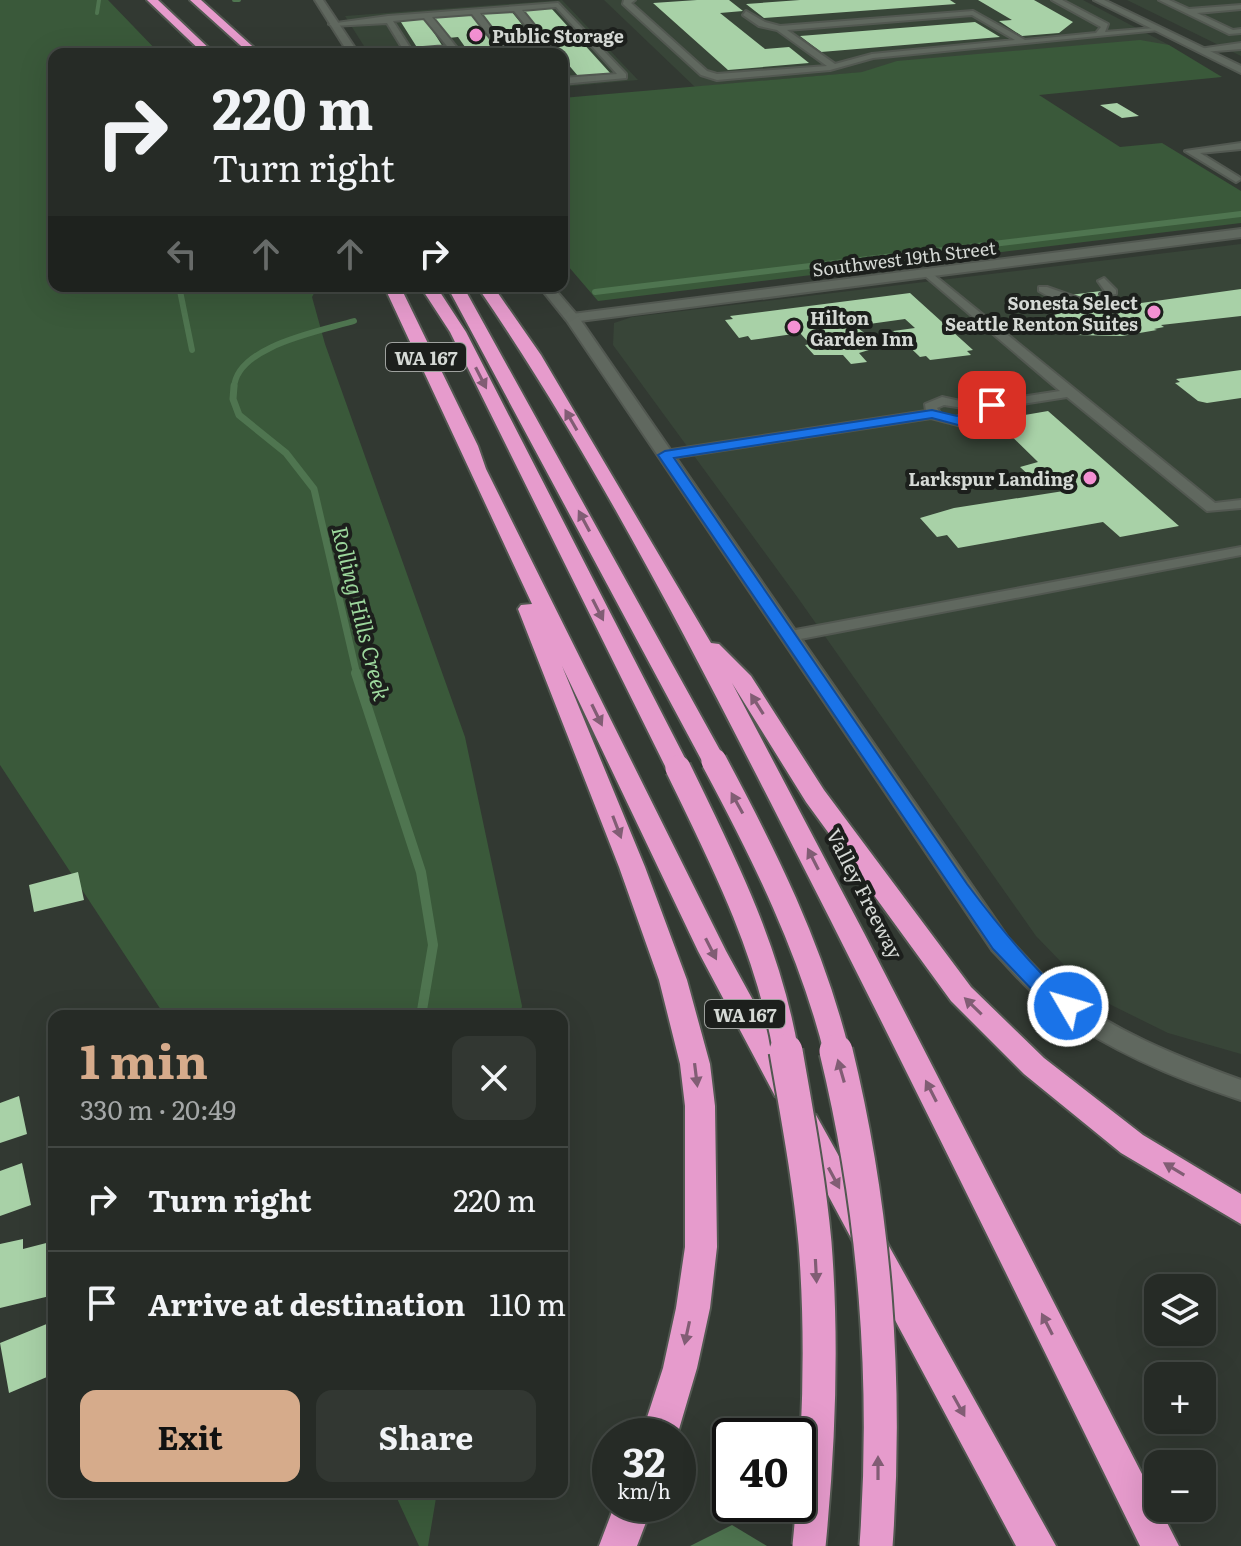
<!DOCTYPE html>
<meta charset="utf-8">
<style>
:root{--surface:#262b26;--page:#323732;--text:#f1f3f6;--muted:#a4a7a7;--line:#424743;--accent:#d6ab8b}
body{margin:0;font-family:Literata,serif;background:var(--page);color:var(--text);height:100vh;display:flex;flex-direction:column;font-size:30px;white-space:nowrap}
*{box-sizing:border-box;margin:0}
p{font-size:26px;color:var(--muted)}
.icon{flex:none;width:44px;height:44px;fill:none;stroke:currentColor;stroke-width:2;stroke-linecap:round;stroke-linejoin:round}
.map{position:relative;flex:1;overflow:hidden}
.panel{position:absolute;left:48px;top:1010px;width:520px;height:488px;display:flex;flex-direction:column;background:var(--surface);border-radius:16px;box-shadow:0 8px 32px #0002,0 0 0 2px var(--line)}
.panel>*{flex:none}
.banner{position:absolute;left:48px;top:48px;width:520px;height:244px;border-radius:16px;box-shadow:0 8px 32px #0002,0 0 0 2px var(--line);background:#262b26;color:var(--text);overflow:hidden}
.controls{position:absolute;left:1144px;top:1274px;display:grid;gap:16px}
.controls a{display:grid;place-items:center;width:72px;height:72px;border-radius:16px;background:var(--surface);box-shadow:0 8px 32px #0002,0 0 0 2px var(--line);font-size:40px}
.speed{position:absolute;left:592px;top:1418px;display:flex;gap:16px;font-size:40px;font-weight:700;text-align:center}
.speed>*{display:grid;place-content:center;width:104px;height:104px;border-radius:50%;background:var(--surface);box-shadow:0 8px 32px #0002,0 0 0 2px var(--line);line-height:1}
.speed small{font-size:20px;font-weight:400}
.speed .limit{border:4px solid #111;border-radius:12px;background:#fff;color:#111}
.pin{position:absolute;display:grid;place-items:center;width:68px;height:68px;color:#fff;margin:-34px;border-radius:16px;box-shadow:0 4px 12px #0006}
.me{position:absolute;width:88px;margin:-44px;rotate:308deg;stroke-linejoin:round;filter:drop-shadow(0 0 6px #0008)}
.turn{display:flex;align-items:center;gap:28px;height:168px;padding:0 32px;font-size:36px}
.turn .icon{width:104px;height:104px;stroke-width:2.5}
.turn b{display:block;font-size:56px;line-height:68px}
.lanes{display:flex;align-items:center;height:76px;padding:0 32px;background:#0003;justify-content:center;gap:40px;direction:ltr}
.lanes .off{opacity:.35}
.round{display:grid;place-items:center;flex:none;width:84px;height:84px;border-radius:16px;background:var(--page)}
.headline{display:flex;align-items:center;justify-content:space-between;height:136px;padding:0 32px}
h1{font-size:48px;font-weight:700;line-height:60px;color:var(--accent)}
.button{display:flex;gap:16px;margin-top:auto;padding:16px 32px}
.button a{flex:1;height:92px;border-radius:16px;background:var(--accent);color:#111;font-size:32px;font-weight:700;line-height:92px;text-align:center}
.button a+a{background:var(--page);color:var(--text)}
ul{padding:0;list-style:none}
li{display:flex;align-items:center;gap:24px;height:104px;padding:0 32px;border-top:2px solid var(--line)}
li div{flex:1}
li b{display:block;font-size:30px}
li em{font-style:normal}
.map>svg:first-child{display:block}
.built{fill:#384538}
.green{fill:#3a593a}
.water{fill:#4f7550}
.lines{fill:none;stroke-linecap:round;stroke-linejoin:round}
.stream-far3{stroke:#4f7550;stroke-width:4}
.stream-far2{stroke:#4f7550;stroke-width:6}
.stream-far1{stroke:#4f7550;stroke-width:7}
.stream{stroke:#4f7550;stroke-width:10}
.building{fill:#a8d1a7}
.service-casing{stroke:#525851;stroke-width:4}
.minor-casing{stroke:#525851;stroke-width:4}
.tertiary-casing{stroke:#525851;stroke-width:4}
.secondary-casing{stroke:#525851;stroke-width:4}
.motorway-casing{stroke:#525851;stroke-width:4}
.service{fill:#60685f;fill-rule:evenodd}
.minor{fill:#60685f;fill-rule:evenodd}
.tertiary{fill:#60685f;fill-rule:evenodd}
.secondary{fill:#60685f;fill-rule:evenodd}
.motorway{fill:#e69bcc;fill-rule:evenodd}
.motorway-bridge-far1-casing{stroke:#525851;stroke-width:29;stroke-linecap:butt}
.motorway-bridge-casing{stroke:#525851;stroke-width:37;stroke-linecap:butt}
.motorway-bridge-far1{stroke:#e69bcc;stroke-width:25}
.motorway-bridge{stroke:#e69bcc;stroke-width:33}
.oneway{fill:#815d74}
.route{fill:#1a73e8;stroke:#114b97;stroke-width:2}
.poi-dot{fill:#f491d3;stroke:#1c1f1c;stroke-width:3}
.labels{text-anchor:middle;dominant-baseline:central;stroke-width:8;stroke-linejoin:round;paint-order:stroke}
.far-poi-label{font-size:18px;font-weight:bold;fill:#d5d9d5;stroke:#1c1f1c;text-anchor:start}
.far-street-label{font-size:18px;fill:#d5d9d5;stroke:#1c1f1c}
.shield{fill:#1c1f1c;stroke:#9ea19e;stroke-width:2}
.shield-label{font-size:18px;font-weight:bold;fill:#d5d9d5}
.street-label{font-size:20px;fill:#d5d9d5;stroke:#1c1f1c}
.water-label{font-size:22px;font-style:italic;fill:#9cd79c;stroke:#1c1f1c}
</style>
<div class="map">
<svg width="1241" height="1546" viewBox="0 0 1241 1546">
<rect width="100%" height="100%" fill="#323932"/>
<path class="built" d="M562 0 638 80 562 87V54H369L345 16Z
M604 0H1083L1169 45 695 87Z
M1127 0H1241V56Z
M1241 244V1054L1168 1033 1095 997 1036 936 798 598 613 345 614 323 632 317Z"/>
<path class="green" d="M0 0H108L160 54H54V286H318L312 297 325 344 465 737 522 1006 520 1016H165L0 765Z
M1140 40 1169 45 1222 77 1039 95 1120 147 1162 143 1241 191V223L598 301 562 259V98L862 72 897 61Z
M394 1492H437L428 1546H419Z"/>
<path class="water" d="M732 1525 767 1546H690Z"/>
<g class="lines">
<path class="stream-far3" d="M234 0H239
M97 13 99 0"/>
<path class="stream-far2" d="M179 286 192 350
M595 292 1241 214
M234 388C236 346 321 331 354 321"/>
<path class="stream-far1" d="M234 386 233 399 239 415 286 453 314 489 357 675"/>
<path class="stream" d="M356 673 421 872 433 945 421 1016"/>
</g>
<path class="building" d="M697 0H729L743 11 720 13 765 49 789 47 809 63 728 70 653 3Z
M800 0H950L956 4 764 18 746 4Z
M978 0H1034L1073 22 1059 33 1022 36 999 21 1012 20Z
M551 8 611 74 578 76 522 10Z
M511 11 546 54H513L481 13Z
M471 14 501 54H470L458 37 448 38 434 17Z
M424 17 443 47 418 49 399 19Z
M975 22 1000 37 821 52 800 36Z
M1117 103 1139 116 1122 118 1100 105Z
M1241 289V316L1161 325 1164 327 1154 329 1157 330 1122 336 1075 335 1051 316 1084 306 1070 295 1101 291 1120 304H1134Z
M910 293 973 350 967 351 971 355 930 360 926 356 920 357 893 331 915 328 905 319 855 326 882 346 859 353 867 362 851 364 843 355H814L805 345 810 344 800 333 751 340 748 336 739 338 725 320 733 319 730 316Z
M1241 370V398L1207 403 1198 401 1175 383 1180 382 1176 379Z
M1048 411 1179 526 1120 537 1103 522 958 548 947 535 937 537 920 518 954 508 1070 490 1053 477 1034 480 1020 467 1038 462 995 420Z
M78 872 84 900 34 912 29 885Z
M19 1096 27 1134 0 1143V1103Z
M22 1163 31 1205 0 1216V1171Z
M23 1239V1249L54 1241V1295L0 1308V1244Z
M54 1321V1374L9 1393 0 1343Z"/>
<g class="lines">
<g class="service-casing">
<path id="service" d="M624 0H635L631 3 707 71 717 74 827 66 777 30 759 26 743 15 746 11 765 22 780 26 973 11 1025 40 1096 33 1101 27 1052 0H1062L1108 24 1105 32 1155 28 1159 30 873 58 830 70 717 80 701 75 623 4ZM972 15 1015 40 872 54 835 64 787 30Z
M1159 0H1169L1189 9 1241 5V9L1197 13 1233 30 1241 29V33L1229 34Z
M558 3 626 74V78L562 84V78L617 74 556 7 522 10 557 54H549L514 11 480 13 511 54H503L472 14 432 17 462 54H454L451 50 406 54 387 23 333 26 329 24 388 16ZM424 18 447 46 411 49 393 21Z
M562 65H567L568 67 562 70Z
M1241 143V149L1200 153 1239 177 1241 179 1236 182 1185 151Z
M929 271 1215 503 1241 500V508L1207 511 1067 397 978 411V417L958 425 931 418 665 459 658 455 665 451 926 411 925 404 942 397 974 404 1060 391 925 276 923 274ZM944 405 963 408 966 412 956 417 941 414 937 408Z
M1104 278 1116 290V294L1102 296 1100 294 1105 291 1098 281Z
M1039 287H1047L1081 299C1067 308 1052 298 1039 291Z
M1241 547V555L790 641 782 636 790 631Z"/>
</g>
<g class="minor-casing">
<path id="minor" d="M1241 43V49L1203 52 1199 49Z
M1241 229V237L572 322 565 318 572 314Z"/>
</g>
<g class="tertiary-casing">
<path id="tertiary" d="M315 0H323L359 54H349Z
M539 286H552L577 315 1008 938C1024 954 1038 972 1055 986 1110 1030 1176 1056 1241 1080V1100C1171 1077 1097 1046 1039 998 1022 984 1008 966 992 950L567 321Z"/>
</g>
<g class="secondary-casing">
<path id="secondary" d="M1094 0H1104L1241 66V73Z"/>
</g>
<g class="motorway-casing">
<path id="motorway" d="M147 0H158L215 54H204Z
M190 0H201L261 54H250Z
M384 286H400L478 446 486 469 726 951 801 1088 797 1096 786 1100 775 1096 698 951 562 666 645 867 687 980 710 1064 715 1106 717 1247 710 1308 697 1368 677 1436H641L663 1368 676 1308 685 1247V1106L680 1064 659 980 619 867 518 609 521 605 532 604Z
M420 286H436L466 332 690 768 686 773H670L666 768 450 332Z
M447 286H463L726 761 722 766H706L702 761Z
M477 286H493L541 355 711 643 719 644 751 676 824 790 971 987 1044 1058 1143 1135 1241 1194V1224L1121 1153 1024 1074 951 1001 806 802 732 683 864 933 1179 1546H1140C1021 1304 903 1061 780 821 687 639 593 455 477 286Z
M805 1112 816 1115 1056 1546H1016L790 1124 794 1115Z
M615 1504H653L637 1546H599Z"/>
</g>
<use href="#service" class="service"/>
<use href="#minor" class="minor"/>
<use href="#tertiary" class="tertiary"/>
<use href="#secondary" class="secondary"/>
<use href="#motorway" class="motorway"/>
<g class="motorway-bridge-far1-casing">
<path id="motorway-bridge-far1" d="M714 761C764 854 811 949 837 1053
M678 768C723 860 769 951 786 1053"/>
</g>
<g class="motorway-bridge-casing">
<path id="motorway-bridge" d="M786 1051C797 1115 809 1178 815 1243 823 1344 819 1445 809 1546
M836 1051C875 1211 888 1381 876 1546"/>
</g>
<use href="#motorway-bridge-far1" class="motorway-bridge-far1"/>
<use href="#motorway-bridge" class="motorway-bridge"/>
</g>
<defs><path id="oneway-solid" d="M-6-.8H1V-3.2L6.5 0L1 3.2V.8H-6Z" transform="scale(2)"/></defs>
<g class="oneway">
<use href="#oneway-solid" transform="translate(481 378) rotate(63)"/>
<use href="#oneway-solid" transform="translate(571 420) rotate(-120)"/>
<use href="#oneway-solid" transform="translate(584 521) rotate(-118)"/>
<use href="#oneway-solid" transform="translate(598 610) rotate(63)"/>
<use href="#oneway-solid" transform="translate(757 704) rotate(-122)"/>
<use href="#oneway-solid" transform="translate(597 715) rotate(64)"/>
<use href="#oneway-solid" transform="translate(737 803) rotate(-119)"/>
<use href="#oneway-solid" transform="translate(617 827) rotate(69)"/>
<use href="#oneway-solid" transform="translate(813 859) rotate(-117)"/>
<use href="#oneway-solid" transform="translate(711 949) rotate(63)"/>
<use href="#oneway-solid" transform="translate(973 1006) rotate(-136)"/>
<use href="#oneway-solid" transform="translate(841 1071) rotate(-106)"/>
<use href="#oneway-solid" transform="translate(696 1075) rotate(83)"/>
<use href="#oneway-solid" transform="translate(931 1091) rotate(-117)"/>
<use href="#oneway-solid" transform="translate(1174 1169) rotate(-149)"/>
<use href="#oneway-solid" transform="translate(834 1178) rotate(62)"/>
<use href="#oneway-solid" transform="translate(816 1271) rotate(87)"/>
<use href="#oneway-solid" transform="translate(1047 1324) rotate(-117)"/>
<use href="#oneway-solid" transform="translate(687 1333) rotate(102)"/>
<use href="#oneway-solid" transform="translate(959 1406) rotate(61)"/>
<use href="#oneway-solid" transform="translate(878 1468) rotate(-90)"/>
</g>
<path class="route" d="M992 401 996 402V407L979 411 978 417 958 425 932 418 674 458 967 884C991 916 1014 945 1041 973 1052 984 1072 993 1079 1006L1076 1012 1068 1014 1040 998 993 949 658 455 665 451 932 410 957 416 966 413 967 405Z"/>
<g class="poi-dot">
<circle cx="476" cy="35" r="8"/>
<circle cx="1154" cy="312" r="8"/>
<circle cx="794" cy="327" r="8"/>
<circle cx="1090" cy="478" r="8"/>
</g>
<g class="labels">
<g class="far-poi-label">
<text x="492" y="35">Public Storage</text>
<text x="1138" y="302" text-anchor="end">Sonesta Select<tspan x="1138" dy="21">Seattle Renton Suites</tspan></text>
<text x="810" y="317">Hilton<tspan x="810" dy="21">Garden Inn</tspan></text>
<text x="1074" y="478" text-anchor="end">Larkspur Landing</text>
</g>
<g class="far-street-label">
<text transform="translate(904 258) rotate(-7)">Southwest 19th Street</text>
</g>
<g class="shield">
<rect x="386" y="343" width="80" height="28" rx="6"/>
<rect x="705" y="1000" width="80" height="28" rx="6"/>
</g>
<g class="shield-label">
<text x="426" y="357">WA 167</text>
<text x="745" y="1014">WA 167</text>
</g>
<g class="street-label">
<text transform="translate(866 893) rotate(63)">Valley Freeway</text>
</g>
<g class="water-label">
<text transform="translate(362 613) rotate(76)">Rolling Hills Creek</text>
</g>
</g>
</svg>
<div class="controls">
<a><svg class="icon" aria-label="layers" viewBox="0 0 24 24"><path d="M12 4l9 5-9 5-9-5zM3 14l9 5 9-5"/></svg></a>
<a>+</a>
<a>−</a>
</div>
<div class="speed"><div>32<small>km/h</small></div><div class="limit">40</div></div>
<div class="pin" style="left:992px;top:405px;background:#d93025"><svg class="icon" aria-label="arrive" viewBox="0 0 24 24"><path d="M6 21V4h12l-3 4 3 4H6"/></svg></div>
<svg class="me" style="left:1068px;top:1006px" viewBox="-20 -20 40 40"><circle r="17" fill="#1a73e8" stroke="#fff" stroke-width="3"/><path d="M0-11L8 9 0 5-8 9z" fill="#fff"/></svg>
<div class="banner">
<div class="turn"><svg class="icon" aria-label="right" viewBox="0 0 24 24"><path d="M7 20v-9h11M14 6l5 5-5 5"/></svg><div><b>220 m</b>Turn right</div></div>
<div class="lanes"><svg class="icon off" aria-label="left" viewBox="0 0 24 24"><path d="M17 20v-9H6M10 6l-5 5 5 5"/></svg><svg class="icon off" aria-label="ahead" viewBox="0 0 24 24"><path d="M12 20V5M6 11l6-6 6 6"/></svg><svg class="icon off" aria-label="ahead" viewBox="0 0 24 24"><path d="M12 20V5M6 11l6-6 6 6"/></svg><svg class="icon" aria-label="right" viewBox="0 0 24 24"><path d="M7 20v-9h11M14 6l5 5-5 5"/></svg></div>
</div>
<section class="panel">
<div class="headline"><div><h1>1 min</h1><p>330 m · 20:49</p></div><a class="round"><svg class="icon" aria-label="close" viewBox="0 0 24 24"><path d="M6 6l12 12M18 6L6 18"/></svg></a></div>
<ul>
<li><svg class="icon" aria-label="right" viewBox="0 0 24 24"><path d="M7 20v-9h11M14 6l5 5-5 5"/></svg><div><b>Turn right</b></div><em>220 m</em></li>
<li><svg class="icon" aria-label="arrive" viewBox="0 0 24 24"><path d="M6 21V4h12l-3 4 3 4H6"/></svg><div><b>Arrive at destination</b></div><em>110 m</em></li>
</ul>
<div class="button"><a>Exit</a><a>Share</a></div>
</section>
</div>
